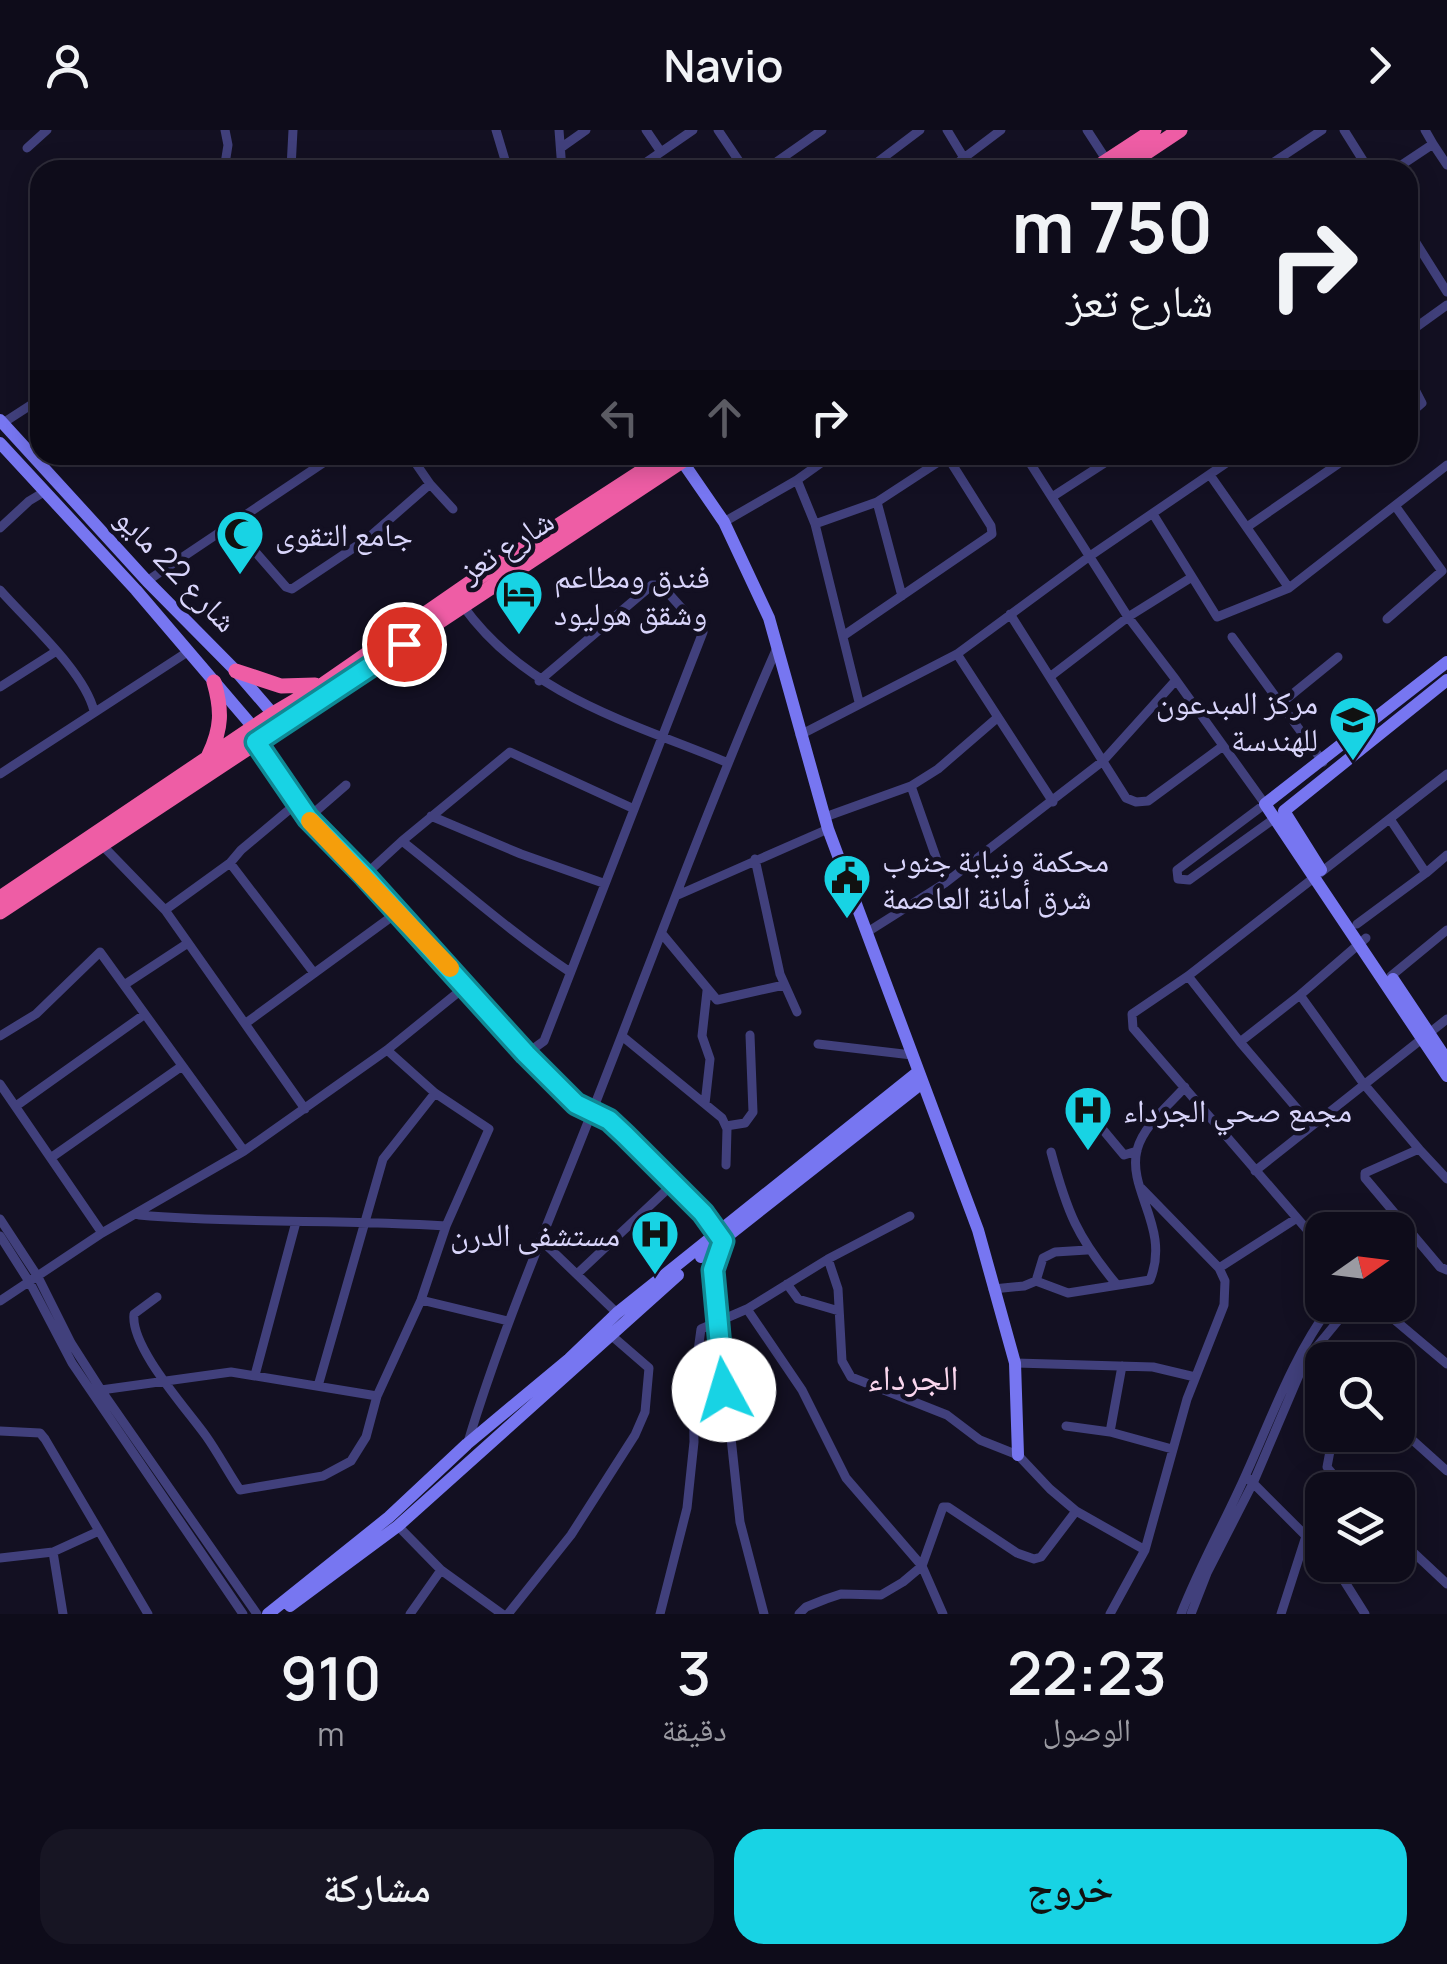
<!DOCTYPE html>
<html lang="ar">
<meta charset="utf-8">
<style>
:root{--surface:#0e0c1a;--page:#171523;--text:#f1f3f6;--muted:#9b9ba2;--line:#2e2c39;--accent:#18d3e4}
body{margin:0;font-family:Manrope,"Noto Naskh Arabic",sans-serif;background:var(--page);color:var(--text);direction:rtl;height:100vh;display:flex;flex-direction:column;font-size:38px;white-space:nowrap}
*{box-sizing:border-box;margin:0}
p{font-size:32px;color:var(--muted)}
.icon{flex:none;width:55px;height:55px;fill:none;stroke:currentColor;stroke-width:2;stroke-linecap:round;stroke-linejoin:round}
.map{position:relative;height:1484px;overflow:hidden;direction:ltr}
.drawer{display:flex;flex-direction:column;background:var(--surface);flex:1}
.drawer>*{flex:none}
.banner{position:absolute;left:30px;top:30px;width:1388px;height:305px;border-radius:30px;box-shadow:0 5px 25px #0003,0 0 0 2px var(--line);direction:rtl;background:#0e0c1a;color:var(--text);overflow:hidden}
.needle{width:65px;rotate:76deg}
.fabs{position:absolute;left:1305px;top:1082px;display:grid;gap:20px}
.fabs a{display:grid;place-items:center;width:110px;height:110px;border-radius:20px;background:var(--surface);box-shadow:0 5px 25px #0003,0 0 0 2px var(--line);font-size:50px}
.pin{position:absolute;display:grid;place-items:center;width:85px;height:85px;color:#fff;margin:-42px;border:5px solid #fff;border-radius:50%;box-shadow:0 2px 10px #0007}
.me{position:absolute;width:110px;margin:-55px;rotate:354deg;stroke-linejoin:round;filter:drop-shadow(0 0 8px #0008)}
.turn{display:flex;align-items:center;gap:35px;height:210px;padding:0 40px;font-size:45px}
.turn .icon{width:130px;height:130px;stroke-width:2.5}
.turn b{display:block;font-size:70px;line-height:85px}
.lanes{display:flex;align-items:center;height:95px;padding:0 40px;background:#0003;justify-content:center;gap:50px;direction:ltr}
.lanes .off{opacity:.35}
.eta{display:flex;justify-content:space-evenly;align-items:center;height:170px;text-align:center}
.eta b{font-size:60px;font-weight:600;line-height:70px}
.cta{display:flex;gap:20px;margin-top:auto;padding:20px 40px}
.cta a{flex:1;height:115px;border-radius:30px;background:var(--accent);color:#111;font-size:40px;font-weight:600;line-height:115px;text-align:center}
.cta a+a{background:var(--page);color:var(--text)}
header{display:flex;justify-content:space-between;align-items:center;height:130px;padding:0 40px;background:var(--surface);font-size:45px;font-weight:600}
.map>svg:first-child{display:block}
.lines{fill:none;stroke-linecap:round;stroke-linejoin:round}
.street{stroke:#41407c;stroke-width:9}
.secondary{stroke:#7776f1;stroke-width:12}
.highway{stroke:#ee5da5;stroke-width:15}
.route-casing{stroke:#108994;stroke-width:25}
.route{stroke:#18d3e4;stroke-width:18}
.slow{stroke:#f59e0b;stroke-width:18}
.labels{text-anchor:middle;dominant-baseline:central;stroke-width:9;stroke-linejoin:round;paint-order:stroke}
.poi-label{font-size:32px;fill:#d9d5fb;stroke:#131022;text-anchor:start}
.street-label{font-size:32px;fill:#d9d5fb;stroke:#131022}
.neighbourhood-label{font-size:35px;fill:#fbd7ee;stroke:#131022}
</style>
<header><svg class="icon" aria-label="forward" viewBox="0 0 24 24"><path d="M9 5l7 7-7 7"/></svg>Navio<svg class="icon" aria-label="person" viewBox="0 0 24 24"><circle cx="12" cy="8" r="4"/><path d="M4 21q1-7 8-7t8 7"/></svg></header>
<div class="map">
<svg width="1447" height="1484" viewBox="0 0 1447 1484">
<rect width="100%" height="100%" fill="#131022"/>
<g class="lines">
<path class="street" d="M496 0 508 40
M559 0 562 40
M646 0 661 22
M718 0 745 40
M947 0 964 28
M1087 0 1113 40
M1344 0 1369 40
M1433 14 1447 35
M562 17 586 0
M27 18 47 0
M291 38 293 0
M225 39 340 40
M224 40 228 15 225 0
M635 40 693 0
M765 40 822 0
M867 40 920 0
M948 40 1001 0
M1262 40 1322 0
M1394 40 1433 14 1425 0
M1408 100 1447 162
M1408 203 1447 175
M1408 246 1422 273 1408 285
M3 293 40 269
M410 325 430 354 453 379
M1210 345 1289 458 1447 335
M797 350 832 325
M1052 367 1117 325
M877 372 902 466
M1153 384 1217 487 1289 458
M724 392 797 350 815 394 859 572
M231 394 286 457 292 459 367 409 430 354
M815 394 877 372 949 325
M1247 397 1351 325
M0 398 29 371 44 362
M147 451 335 325
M0 460C29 493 84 541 94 581
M463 476C527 565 629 592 726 632
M1010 484 1126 668 1136 672 1148 671 1223 616
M1387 489 1442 441 1396 377
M843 506 992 404 991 396 947 326
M1232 507 1323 632
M957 524 1053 672
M1051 546 1128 487 1192 447
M1176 550 1265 674 1177 740 1178 749 1189 750 1278 686
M0 557 55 522
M1279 575 1338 527
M800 605 957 524 1090 426 1238 325
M256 612 308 688 365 745 526 924 577 974 609 990 625 1005 703 1083 723 1111 713 1139 740 1392 764 1484
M0 644 189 521
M911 656 945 753
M431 686 521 724 603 753
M825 687 911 656 938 639 997 588
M308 688 346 655
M402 711C458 755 511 803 570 842
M101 714 165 780 305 979
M755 729 780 844 797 882
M230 733 314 843
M1426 743 1447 725
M365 745 402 711 510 622 632 678
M678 765 828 699
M165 780 230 733 241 720 297 673
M1357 794 1426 743 1390 689
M869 801 945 753 1103 631 1176 550 1128 487 1025 325
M663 805 717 870 784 855
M1188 846 1240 912 1300 865 1363 953 1419 1019
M1391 846 1447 800
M124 855 188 813
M1300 865 1366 808
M246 893 398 782
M0 906 36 884 100 822 244 1021
M622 906 722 988 727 999 726 1035
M1240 912 1311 995
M818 914 912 925
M526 924 544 911 703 502 661 455H652L539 551
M0 954 102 1103
M1079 971 1124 1025 1137 1021
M705 974 710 929 702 906 707 861
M16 976 145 884
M726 996 745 993 753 982 750 905
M1051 1022C1067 1082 1077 1107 1117 1155
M52 1027 182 936
M1255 1041 1447 889
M1447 1049 1419 1019 1365 1043V1048L1440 1137 1447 1140
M139 1085C241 1094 343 1089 446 1096
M0 1089 38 1147 71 1213 101 1260 257 1484
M0 1106 30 1153 72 1233 243 1484
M541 1110 617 1183
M1322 1117 1133 898 1132 884 1188 846 1447 644
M828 1129 838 1159 842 1231 851 1247 947 1285 980 1310 1018 1325 1050 1359 1076 1381 1145 1420
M1219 1138 1297 1088
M577 1144 674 1053
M1036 1151 1068 1163 1150 1150C1171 1098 1127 1061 1137 1020 1143 996 1170 974 1185 957
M787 1154 798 1169 839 1181
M993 1159 1024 1156 1036 1151 1043 1128 1055 1122 1087 1120
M157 1167 134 1184C130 1217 186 1278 206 1306 218 1323 228 1342 240 1360L323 1346 351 1331 366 1307 377 1266 421 1170 446 1096 489 999 435 963 387 920
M421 1170 508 1191
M0 1171 102 1103 244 1021 387 920 466 856
M1377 1175 1447 1234
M747 1179 802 1260 846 1348 922 1436 943 1484
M1015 1233 1153 1237 1195 1247
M255 1245 296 1092
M318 1256 383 1029 435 963
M101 1260 231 1242 377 1266
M1066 1296 1110 1302 1172 1319
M1398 1297 1447 1341
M0 1301 40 1303 45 1309 148 1484
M1110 1302 1122 1236
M1333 1305 1327 1337 1346 1360
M468 1312C504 1193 554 1080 599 964 657 816 712 666 776 520
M1249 1349 1306 1406 1281 1484
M398 1396 441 1440 502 1484
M1398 1408 1447 1454
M53 1422 63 1484
M0 1428 53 1422 99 1401
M1343 1449 1365 1484
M410 1484 441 1440
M508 1484 571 1405 635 1305 645 1282 649 1238 612 1206
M660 1484 687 1378 694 1312 693 1257 701 1199 747 1179 828 1129 910 1086
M799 1484 806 1477 826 1469 841 1464 881 1465 903 1452 922 1436 943 1377H948L1017 1423 1034 1429 1041 1427 1076 1381
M1110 1484 1145 1420 1187 1269 1224 1175 1225 1151 1219 1138 1141 1058
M1181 1484C1200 1435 1226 1390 1247 1342 1273 1284 1293 1227 1331 1175
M1191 1484 1207 1443 1254 1351 1305 1231 1351 1175"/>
<path class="secondary" d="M0 290 147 451 236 541 273 584
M0 313 136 460 253 597
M682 331 724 392 769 488 828 699 978 1100 1015 1233 1018 1325
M1447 532 1265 674 1447 946
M1321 740 1284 681 1447 550
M1393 849 1447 930
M701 1127 922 953
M290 1476 398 1396 678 1145
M268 1484 389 1387 467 1314 569 1229 617 1183 918 942"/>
<path class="highway" d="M1093 40 1154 0
M1120 40 1180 0
M236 541 281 556 315 555
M209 625C222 598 222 580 214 552
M0 768 273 584 324 554 470 453 667 325
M0 782 691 325"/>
</g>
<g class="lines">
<g class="route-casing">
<path id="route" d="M404 514 256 612 308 688 365 746 526 924 576 974 609 990 625 1005 703 1083 723 1111 713 1140 724 1260"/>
</g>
<use href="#route" class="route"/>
<path class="slow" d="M310 691 450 838"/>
</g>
<defs>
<g id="mosque-pin" transform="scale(2.5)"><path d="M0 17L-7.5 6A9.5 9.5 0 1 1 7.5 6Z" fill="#18d3e4" stroke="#131022"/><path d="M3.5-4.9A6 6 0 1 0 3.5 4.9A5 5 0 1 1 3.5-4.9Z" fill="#111"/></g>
<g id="hotel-pin" transform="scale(2.5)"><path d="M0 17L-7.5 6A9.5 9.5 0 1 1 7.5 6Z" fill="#18d3e4" stroke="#131022"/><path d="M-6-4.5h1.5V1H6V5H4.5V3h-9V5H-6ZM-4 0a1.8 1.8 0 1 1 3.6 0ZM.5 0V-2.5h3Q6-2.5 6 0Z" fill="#111"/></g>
<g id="university-pin" transform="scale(2.5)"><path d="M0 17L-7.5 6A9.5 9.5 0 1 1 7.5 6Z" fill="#18d3e4" stroke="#131022"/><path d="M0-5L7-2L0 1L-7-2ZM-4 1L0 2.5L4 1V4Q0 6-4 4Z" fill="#111"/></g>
<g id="civic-pin" transform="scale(2.5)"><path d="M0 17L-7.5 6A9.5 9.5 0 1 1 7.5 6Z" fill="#18d3e4" stroke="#131022"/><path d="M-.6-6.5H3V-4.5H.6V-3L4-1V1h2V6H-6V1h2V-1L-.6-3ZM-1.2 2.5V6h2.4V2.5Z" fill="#111"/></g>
<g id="hospital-pin" transform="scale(2.5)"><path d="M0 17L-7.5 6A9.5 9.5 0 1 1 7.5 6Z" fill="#18d3e4" stroke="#131022"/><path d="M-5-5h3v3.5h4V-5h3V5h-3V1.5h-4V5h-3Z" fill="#111"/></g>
</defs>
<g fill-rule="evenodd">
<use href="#mosque-pin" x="240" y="404"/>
<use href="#hotel-pin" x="519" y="464"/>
<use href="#university-pin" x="1353" y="590"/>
<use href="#civic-pin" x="847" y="748"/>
<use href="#hospital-pin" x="1088" y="980"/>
<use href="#hospital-pin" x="655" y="1104"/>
</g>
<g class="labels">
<g class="poi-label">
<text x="275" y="404">جامع التقوى</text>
<text x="554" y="446">فندق ومطاعم<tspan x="554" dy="37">وشقق هوليود</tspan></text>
<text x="1318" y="572" text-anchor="end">مركز المبدعون<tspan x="1318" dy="37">للهندسة</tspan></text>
<text x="882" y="730">محكمة ونيابة جنوب<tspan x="882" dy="37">شرق أمانة العاصمة</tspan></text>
<text x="1123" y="980">مجمع صحي الجرداء</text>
<text x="620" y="1104" text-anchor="end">مستشفى الدرن</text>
</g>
<g class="street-label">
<text transform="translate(506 415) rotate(-33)">شارع تعز</text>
<text transform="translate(177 439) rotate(46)">شارع 22 مايو</text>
</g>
<g class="neighbourhood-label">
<text x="913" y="1247">الجرداء</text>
</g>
</g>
</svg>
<div class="fabs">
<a><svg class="needle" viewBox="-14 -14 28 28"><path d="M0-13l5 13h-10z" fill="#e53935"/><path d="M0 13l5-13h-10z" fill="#9b9ba2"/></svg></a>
<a><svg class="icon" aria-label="search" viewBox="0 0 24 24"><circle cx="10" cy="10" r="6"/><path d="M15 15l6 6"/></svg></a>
<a><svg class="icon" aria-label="layers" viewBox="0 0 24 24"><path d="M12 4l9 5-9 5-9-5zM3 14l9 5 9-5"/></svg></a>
</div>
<div class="pin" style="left:404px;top:514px;background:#d93025"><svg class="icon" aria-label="arrive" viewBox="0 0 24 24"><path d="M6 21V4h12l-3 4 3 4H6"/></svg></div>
<svg class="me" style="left:724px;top:1260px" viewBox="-20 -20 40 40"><circle r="19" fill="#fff"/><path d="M0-13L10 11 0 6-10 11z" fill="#18d3e4"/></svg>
<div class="banner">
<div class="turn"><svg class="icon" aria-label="right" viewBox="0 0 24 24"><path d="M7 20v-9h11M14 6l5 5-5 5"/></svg><div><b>750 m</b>شارع تعز</div></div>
<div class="lanes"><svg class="icon off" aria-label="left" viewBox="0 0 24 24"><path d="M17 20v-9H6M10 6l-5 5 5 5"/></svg><svg class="icon off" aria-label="ahead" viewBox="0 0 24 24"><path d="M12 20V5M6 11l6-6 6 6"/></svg><svg class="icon" aria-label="right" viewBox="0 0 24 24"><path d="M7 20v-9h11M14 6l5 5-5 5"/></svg></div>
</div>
</div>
<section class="drawer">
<div class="eta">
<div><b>22:23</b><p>الوصول</p></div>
<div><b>3</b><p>دقيقة</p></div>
<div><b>910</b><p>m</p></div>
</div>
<div class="cta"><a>خروج</a><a>مشاركة</a></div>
</section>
